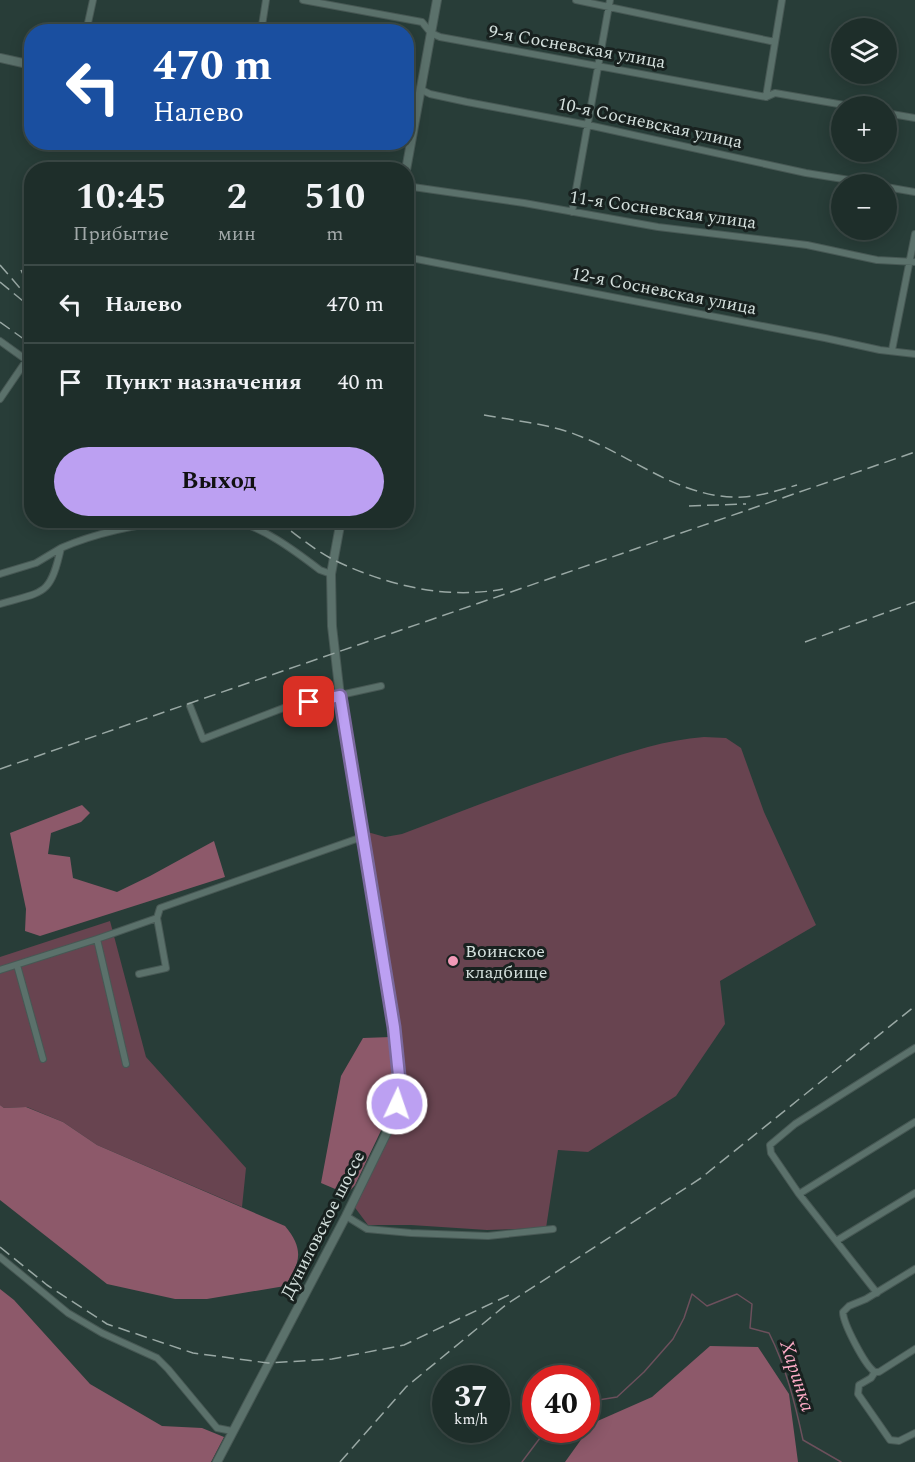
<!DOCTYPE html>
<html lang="ru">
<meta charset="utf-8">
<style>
:root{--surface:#1e2e2a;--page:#263632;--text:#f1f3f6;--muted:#a1a8a8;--line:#3c4a47;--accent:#bca0f2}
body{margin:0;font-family:Spectral,serif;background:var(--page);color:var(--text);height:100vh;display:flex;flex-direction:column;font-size:22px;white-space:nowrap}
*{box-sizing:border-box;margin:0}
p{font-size:20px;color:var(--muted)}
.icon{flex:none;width:33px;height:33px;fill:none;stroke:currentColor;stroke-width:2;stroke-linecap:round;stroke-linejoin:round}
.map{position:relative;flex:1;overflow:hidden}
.side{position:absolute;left:24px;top:162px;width:390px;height:366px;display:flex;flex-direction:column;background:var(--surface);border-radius:24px;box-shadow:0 3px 15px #0003,0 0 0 2px var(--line)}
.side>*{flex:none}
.banner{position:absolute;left:24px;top:24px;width:390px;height:126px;border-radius:24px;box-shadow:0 3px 15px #0003,0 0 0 2px var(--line);background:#1a4fa0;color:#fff;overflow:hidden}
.controls{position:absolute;left:831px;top:18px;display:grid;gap:12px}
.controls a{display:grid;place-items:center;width:66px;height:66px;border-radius:50%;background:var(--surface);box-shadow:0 3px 15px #0003,0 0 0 2px var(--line);font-size:30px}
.speed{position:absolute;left:432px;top:1365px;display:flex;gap:12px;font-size:30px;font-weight:700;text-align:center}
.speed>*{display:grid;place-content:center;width:78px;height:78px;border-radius:50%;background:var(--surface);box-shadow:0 3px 15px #0003,0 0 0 2px var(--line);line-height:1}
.speed small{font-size:15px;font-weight:400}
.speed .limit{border:9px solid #d22;background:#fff;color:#111}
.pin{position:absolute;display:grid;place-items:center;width:51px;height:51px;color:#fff;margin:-26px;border-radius:12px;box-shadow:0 3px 9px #0006}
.me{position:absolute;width:66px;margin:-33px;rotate:3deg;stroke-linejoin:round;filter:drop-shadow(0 0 4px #0008)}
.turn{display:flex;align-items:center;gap:21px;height:126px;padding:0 30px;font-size:27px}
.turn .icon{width:78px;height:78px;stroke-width:2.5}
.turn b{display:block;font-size:42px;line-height:51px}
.eta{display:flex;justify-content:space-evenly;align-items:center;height:102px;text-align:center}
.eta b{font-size:36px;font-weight:700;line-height:42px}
.cta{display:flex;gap:12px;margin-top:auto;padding:12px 30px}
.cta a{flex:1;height:69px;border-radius:36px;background:var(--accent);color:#111;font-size:24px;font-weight:700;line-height:69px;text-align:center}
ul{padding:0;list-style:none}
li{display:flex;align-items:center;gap:18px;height:78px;padding:0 30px;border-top:2px solid var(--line)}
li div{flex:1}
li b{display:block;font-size:22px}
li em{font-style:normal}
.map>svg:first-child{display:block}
.green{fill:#684450}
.forest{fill:#8d596a}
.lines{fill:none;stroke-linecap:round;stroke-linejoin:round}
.stream{stroke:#6c505c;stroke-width:1.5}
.minor-casing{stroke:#475854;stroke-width:8}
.tertiary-casing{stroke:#475854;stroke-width:10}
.minor{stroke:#5b716b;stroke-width:6}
.tertiary{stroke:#5b716b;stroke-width:8}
.rail{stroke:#99a8a4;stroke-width:1.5;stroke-dasharray:12 6;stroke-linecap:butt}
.route-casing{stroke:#7a689d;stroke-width:15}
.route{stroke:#bca0f2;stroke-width:10}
.poi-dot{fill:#f09ab7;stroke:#18211f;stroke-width:2}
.labels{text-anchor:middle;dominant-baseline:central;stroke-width:6;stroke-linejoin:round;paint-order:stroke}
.street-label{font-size:18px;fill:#d4e0dd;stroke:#18211f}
.poi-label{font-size:18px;fill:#d4e0dd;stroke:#18211f;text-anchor:start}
.water-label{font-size:20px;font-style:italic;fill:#feacc7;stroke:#18211f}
</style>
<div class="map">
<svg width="915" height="1462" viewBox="0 0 915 1462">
<rect width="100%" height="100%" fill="#283d38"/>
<path class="green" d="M704 737 726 738 741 748 764 812 816 925 720 981 725 1024 676 1096 588 1152 558 1150 546 1228 487 1230 411 1225H368L353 1205 397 1116C409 1078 398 1039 392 1001 384 944 374 888 364 831L385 837 402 834C463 811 523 787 584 767 623 754 663 740 704 737Z
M110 921 146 1057 246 1168 242 1207 97 1145 63 1122 27 1107 4 1108 0 1105V957Z"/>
<path class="forest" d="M82 805 90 813 81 822 51 833 48 854 70 857 73 878 117 892 150 876 214 841 225 877 40 936 25 931 26 909 10 833Z
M391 1037 394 1096 388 1116 355 1185 347 1194 321 1183 341 1076 363 1038Z
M0 1105 4 1108 26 1107 63 1122 97 1145 285 1226C304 1249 301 1262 285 1286L207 1299H175L107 1284 0 1200Z
M0 1289 14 1300 90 1384 162 1426 202 1428 224 1437 211 1462H0Z
M710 1346 758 1347 789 1394 798 1462H565L593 1423 652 1397Z"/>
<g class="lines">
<path class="stream" d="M586 1402 617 1397 644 1372 673 1339 684 1318 692 1294 707 1306 737 1294 752 1304 750 1328 769 1333C786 1367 795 1403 803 1440L841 1462
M522 1462 546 1430"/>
<g class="minor-casing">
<path id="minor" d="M303 0 422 22 431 33 440 37 766 97 775 93 850 106
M576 0 775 42
M86 32 93 0
M261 32 266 0
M420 89 430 94 467 102 588 125 806 173 874 184
M766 97 782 0
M886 113 915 118
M406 186 524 203 658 227 807 245 877 260 915 262
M886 187 915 192
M572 212 610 0
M406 257 825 338 880 350 915 354
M0 341 32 364
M892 350 915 234
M0 399 26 361
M230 520C261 525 295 551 320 570L331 574
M0 574 36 563 61 548
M0 604C45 591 50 596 61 548 98 532 139 524 179 520
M190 706 203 739 286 707 381 686
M17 965 43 1059
M0 970 97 939
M139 974 166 968 157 918 160 908 362 837
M126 1064 97 939 157 918
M799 1194 915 1122
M346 1216 367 1229 411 1233 488 1236 553 1229
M836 1241 915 1193
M0 1257 68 1313 102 1333 157 1358 168 1369 217 1428 232 1431
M877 1293 799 1194 771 1153 770 1145 795 1124 915 1048
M875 1372C865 1366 843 1323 843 1312L849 1306 866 1299 915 1269
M875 1372 871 1378 859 1385 858 1394 890 1440 899 1441 915 1433
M875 1372H879L915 1349"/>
</g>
<g class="tertiary-casing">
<path id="tertiary" d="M0 58 32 65
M406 170 437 0
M217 1462 346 1216 393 1120C402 1088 397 1059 394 1027L344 731 332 626 331 574 341 520"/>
</g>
<use href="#minor" class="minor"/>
<use href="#tertiary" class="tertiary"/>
<path class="rail" d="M0 265 32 302
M21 270 32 294
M0 282 23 301
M0 322 32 345
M484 415C516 421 552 424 582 437 635 458 683 500 743 497 761 496 780 490 797 485
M689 506 746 504
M277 520C295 534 313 549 334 560 386 585 445 600 503 589
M805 642 915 602
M0 769 915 452
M0 1247 47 1285 107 1324 193 1353 268 1363 332 1359 404 1345 509 1295
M340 1462 406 1387 507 1304 701 1178 915 1006"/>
</g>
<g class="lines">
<g class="route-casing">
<path id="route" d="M309 702 340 696 394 1027 399 1076 397 1104"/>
</g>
<use href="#route" class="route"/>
</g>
<circle class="poi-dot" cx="453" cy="961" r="6"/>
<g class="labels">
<g class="street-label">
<text transform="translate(577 47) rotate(10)">9-я Сосневская улица</text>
<text transform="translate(650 123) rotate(12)">10-я Сосневская улица</text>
<text transform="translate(663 210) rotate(8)">11-я Сосневская улица</text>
<text transform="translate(664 291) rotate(11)">12-я Сосневская улица</text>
<text transform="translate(323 1225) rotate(-63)">Дуниловское шоссе</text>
</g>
<g class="poi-label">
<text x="465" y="951">Воинское<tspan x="465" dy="21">кладбище</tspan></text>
</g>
<g class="water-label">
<text transform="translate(797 1376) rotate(72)">Харинка</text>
</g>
</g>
</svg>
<div class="controls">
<a><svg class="icon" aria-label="layers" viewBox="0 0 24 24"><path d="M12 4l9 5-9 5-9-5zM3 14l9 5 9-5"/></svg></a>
<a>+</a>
<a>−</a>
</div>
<div class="speed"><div>37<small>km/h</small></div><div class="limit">40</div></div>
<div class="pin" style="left:309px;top:702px;background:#d93025"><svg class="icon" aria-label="arrive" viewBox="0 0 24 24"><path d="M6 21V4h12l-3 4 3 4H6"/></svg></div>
<svg class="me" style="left:397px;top:1104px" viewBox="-20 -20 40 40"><circle r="17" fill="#bca0f2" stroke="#fff" stroke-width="3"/><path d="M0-11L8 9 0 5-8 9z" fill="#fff"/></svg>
<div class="banner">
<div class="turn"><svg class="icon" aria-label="left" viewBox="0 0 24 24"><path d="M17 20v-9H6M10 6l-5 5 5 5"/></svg><div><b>470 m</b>Налево</div></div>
</div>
<section class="side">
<div class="eta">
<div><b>10:45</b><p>Прибытие</p></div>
<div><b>2</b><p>мин</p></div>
<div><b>510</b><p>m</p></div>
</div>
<ul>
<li><svg class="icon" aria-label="left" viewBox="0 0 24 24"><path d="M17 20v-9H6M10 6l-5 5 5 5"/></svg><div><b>Налево</b></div><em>470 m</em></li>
<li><svg class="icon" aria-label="arrive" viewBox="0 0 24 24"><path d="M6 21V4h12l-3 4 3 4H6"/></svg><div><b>Пункт назначения</b></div><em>40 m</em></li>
</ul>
<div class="cta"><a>Выход</a></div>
</section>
</div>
